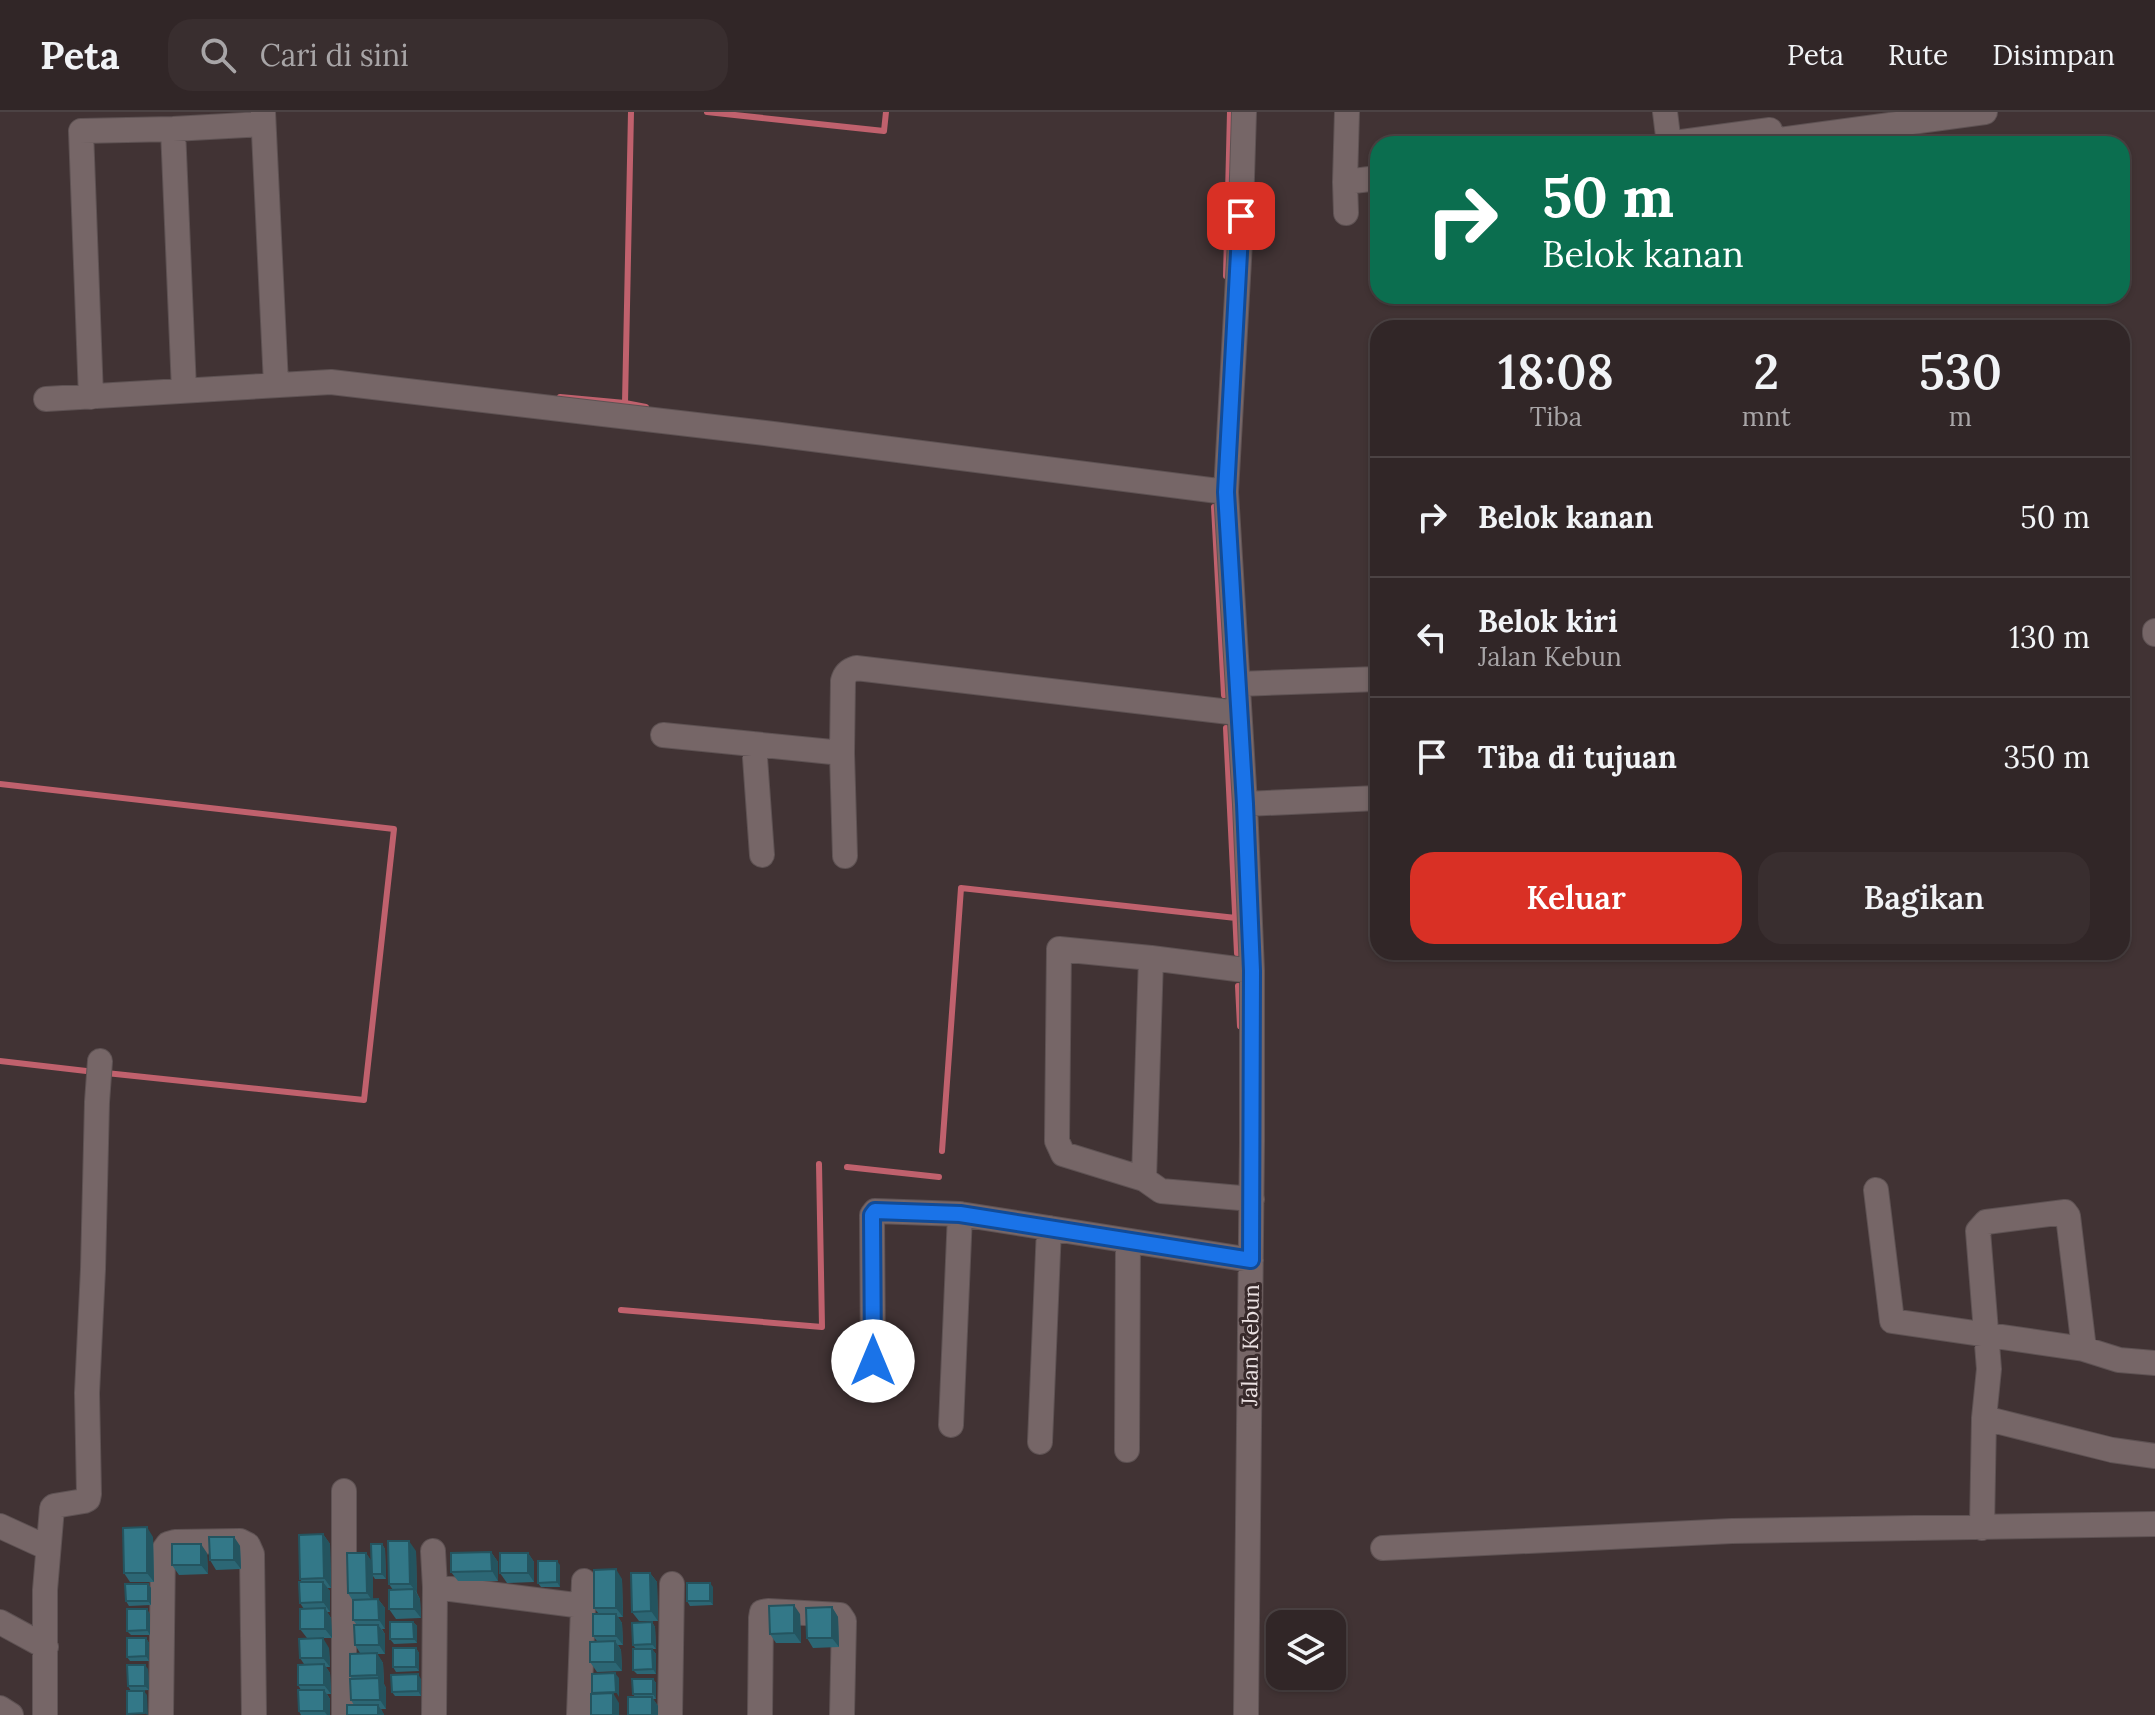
<!DOCTYPE html>
<html lang="id">
<style>
:root{--surface:#312627;--page:#392e2f;--text:#f1f3f6;--muted:#a8a5a7;--line:#4c4344;--accent:#d93025}
body{margin:0;font-family:Lora,serif;background:var(--page);color:var(--text);height:100vh;display:flex;flex-direction:column;font-size:30px;white-space:nowrap}
*{box-sizing:border-box;margin:0}
p{font-size:26px;color:var(--muted)}
.icon{flex:none;width:44px;height:44px;fill:none;stroke:currentColor;stroke-width:2;stroke-linecap:round;stroke-linejoin:round}
.map{position:relative;flex:1;overflow:hidden}
.details{position:absolute;left:1370px;top:208px;width:760px;height:640px;display:flex;flex-direction:column;background:var(--surface);border-radius:24px;box-shadow:0 2px 6px #0004,0 0 0 2px var(--line)}
.details>*{flex:none}
.top-card{position:absolute;left:1370px;top:24px;width:760px;height:168px;border-radius:24px;box-shadow:0 2px 6px #0004,0 0 0 2px var(--line);background:#0b6e4f;color:#fff;overflow:hidden}
.tools{position:absolute;left:1266px;top:1498px;display:grid;gap:16px}
.tools a{display:grid;place-items:center;width:80px;height:80px;border-radius:16px;background:var(--surface);box-shadow:0 2px 6px #0004,0 0 0 2px var(--line);font-size:40px}
.pin{position:absolute;display:grid;place-items:center;width:68px;height:68px;color:#fff;margin:-34px;border-radius:16px;box-shadow:0 4px 12px #0006}
.me{position:absolute;width:88px;margin:-44px;rotate:0deg;stroke-linejoin:round;filter:drop-shadow(0 0 6px #0008)}
.turn{display:flex;align-items:center;gap:28px;height:168px;padding:0 40px;font-size:36px}
.turn .icon{width:104px;height:104px;stroke-width:2.5}
.turn b{display:block;font-size:56px;line-height:68px}
.eta{display:flex;justify-content:space-evenly;align-items:center;height:136px;text-align:center}
.eta b{font-size:48px;font-weight:600;line-height:56px}
.primary-button{display:flex;gap:16px;margin-top:auto;padding:16px 40px}
.primary-button a{flex:1;height:92px;border-radius:24px;background:var(--accent);color:#fff;font-size:32px;font-weight:600;line-height:92px;text-align:center}
.primary-button a+a{background:var(--page);color:var(--text)}
ul{padding:0;list-style:none}
li{display:flex;align-items:center;gap:24px;height:120px;padding:0 40px;border-top:2px solid var(--line)}
li div{flex:1}
li b{display:block;font-size:30px}
li em{font-style:normal}
header{display:flex;align-items:center;gap:48px;box-sizing:border-box;height:112px;padding:0 40px;background:var(--surface);border-bottom:2px solid var(--line)}
header strong{font-size:38px}
nav{display:flex;gap:44px;margin-inline-start:auto;font-size:28px}
.search{width:560px;height:72px;background:var(--page);display:flex;align-items:center;gap:20px;box-sizing:border-box;padding:0 28px;border-radius:24px;color:var(--muted);font-size:30px}
.map>svg:first-child{display:block}
.lines{fill:none;stroke-linecap:round;stroke-linejoin:round}
.stream{stroke:#c0616d;stroke-width:6}
.minor-casing{stroke:#5e5253;stroke-width:26}
.minor{stroke:#766667;stroke-width:24}
.wall{fill:#2c6775}
.shaded-wall{fill:#24545f}
.building{fill:#337888;stroke:#24545f;stroke-width:2}
.route-casing{stroke:#114b97;stroke-width:20}
.route{stroke:#1a73e8;stroke-width:14}
.labels{text-anchor:middle;dominant-baseline:central;stroke-width:6;stroke-linejoin:round;paint-order:stroke}
.street-label{font-size:22px;fill:#ebe1e2;stroke:#37292a}
</style>
<header>
<strong>Peta</strong>
<div class="search"><svg class="icon" aria-label="search" viewBox="0 0 24 24"><circle cx="10" cy="10" r="6"/><path d="M15 15l6 6"/></svg>Cari di sini</div>
<nav><a>Peta</a><a>Rute</a><a>Disimpan</a></nav>
</header>
<div class="map">
<svg width="2155" height="1603" viewBox="0 0 2155 1603">
<rect width="100%" height="100%" fill="#413334"/>
<g class="lines">
<path class="stream" d="M707 0 884 19 886 0
M1226 164 1230 0
M560 285 625 291 631 0
M625 291 646 295
M1214 395 1224 583
M1226 616 1237 841
M0 672 394 717 364 988 106 961
M1238 874 1240 914
M0 949 95 960
M942 1039 961 776 1236 806
M847 1055 939 1065
M621 1198 822 1215 819 1052"/>
<g class="minor-casing">
<path id="minor" d="M263 0 276 272
M1244 0 1240 130 1226 380 1245 692 1252 859V1029L1246 1603
M1347 0 1345 70 1378 66
M1665 0 1669 32
M173 17 184 278
M1772 29 1985 0
M1667 32 1770 18
M1345 70 1346 101
M91 285 81 19 173 17 263 12
M46 287 331 270 773 322 1226 380
M2155 519V522
M1238 572 1378 567
M663 623 842 641
M754 632 762 743
M1245 692 1378 686
M845 744 842 641 843 569C845 561 849 558 856 556L1238 601
M1144 1067 1151 846
M1876 1078 1892 1209 2084 1237 2119 1248 2155 1251
M1252 1087 1161 1079 1144 1067 1063 1042 1057 1029 1059 837 1151 846 1252 859
M873 1249 872 1103 875 1099 960 1102 1251 1148
M1984 1306 2112 1338 2155 1344
M951 1313 960 1102
M1040 1330 1049 1116
M1127 1338 1128 1129
M0 1414 48 1436
M1982 1416 1984 1306 1989 1257 1978 1119 1986 1110 2065 1100 2068 1104 2084 1237
M1383 1436 1732 1419 2155 1412
M433 1439 435 1475 583 1494
M0 1510 46 1535
M0 1596 11 1603
M45 1603V1478L52 1396 54 1394 84 1389 88 1387 89 1382 87 1281 93 1157 97 990 100 949
M161 1603 163 1439 168 1432 175 1430 240 1429 248 1433 252 1442 254 1603
M344 1603V1379
M434 1603 435 1475
M579 1603 584 1469
M670 1603 672 1472
M760 1603 761 1506 762 1500 768 1499 840 1503 844 1509 842 1603"/>
</g>
<use href="#minor" class="minor"/>
</g>
<path class="wall" d="M323 1422 330 1432 331 1476H327L330 1479V1500H327L331 1506 332 1526H307L300 1517 304 1497 300 1491 302 1470 300 1467Z
M153 1425 154 1470H130L124 1461Z
M234 1425 240 1434 241 1457 216 1458 210 1448Z
M382 1432 385 1437 386 1467H375L373 1464V1487H378L385 1496V1517H382L385 1522V1542H377L383 1551 384 1572 386 1576V1597H381L384 1603H347L354 1593 351 1588 352 1567 350 1564 360 1541 355 1533 357 1513 353 1508V1489L348 1481 366 1441 371 1449Z
M416 1439 417 1481 420 1487 421 1506 396 1507 389 1497 393 1478 389 1472Z
M491 1440 498 1450V1469H458L451 1460Z
M207 1441 208 1462 179 1463 172 1453Z
M528 1441 534 1450V1470L507 1471 500 1461Z
M560 1453V1475H541L538 1471Z
M650 1461 657 1470 658 1509H639L632 1500Z
M622 1467 623 1505H618L622 1511 623 1533H618L621 1538 622 1559 597 1560 590 1550 597 1529 593 1524 599 1502 594 1496Z
M148 1472 151 1476V1493L129 1494 126 1489Z
M713 1475V1493L690 1494 687 1489Z
M832 1495 838 1505 839 1535 813 1536 807 1526Z
M150 1502V1523H131L127 1519Z
M800 1502 801 1531H776L770 1522Z
M413 1510 417 1514V1531L394 1532 390 1527Z
M652 1510 655 1515 656 1537H652L656 1542V1562H637L633 1558 636 1537 633 1533Z
M146 1526 149 1531V1549H130L127 1545Z
M329 1536 330 1555H326L330 1561 331 1582H327L330 1587V1603H301L299 1599 301 1578 298 1573 304 1552 300 1546Z
M416 1536 419 1541V1559L396 1560 393 1555Z
M148 1557 149 1578 131 1579 128 1574Z
M421 1567V1584H395L392 1580Z
M653 1567 656 1571V1587H653L658 1594 635 1585 633 1582Z"/>
<path class="shaded-wall" d="M147 1415 153 1425 154 1470 147 1461Z
M323 1422 330 1432 331 1476 324 1466Z
M234 1425 240 1434 241 1457 234 1448Z
M409 1429 416 1439 417 1481 410 1472Z
M201 1432 207 1441 208 1462 201 1453Z
M382 1432 385 1437 386 1467 382 1462Z
M491 1440 498 1450V1469L492 1459Z
M366 1441 373 1451V1490L367 1481Z
M528 1441 534 1450V1470L528 1461Z
M557 1449 560 1453V1475L557 1470Z
M616 1457 622 1467 623 1505 616 1496Z
M650 1461 657 1470 658 1509 651 1499Z
M323 1470 330 1479V1500L323 1490Z
M710 1471 713 1475V1493L710 1489Z
M148 1472 151 1476V1493L148 1489Z
M414 1477 420 1487 421 1506 414 1497Z
M378 1487 385 1496V1517L379 1508Z
M794 1493 800 1502 801 1531 794 1521Z
M832 1495 838 1505 839 1535 832 1526Z
M325 1496 331 1506 332 1526 325 1517Z
M147 1497 150 1502V1523L147 1518Z
M616 1502 622 1511 623 1533 616 1524Z
M413 1510 417 1514V1531L414 1527Z
M652 1510 655 1515 656 1537 652 1532Z
M378 1513 385 1522V1542L379 1533Z
M146 1526 149 1531V1549L146 1544Z
M323 1526 329 1536 330 1555 323 1546Z
M615 1529 621 1538 622 1559 615 1550Z
M416 1536 419 1541V1559L416 1555Z
M652 1537 656 1542V1562L653 1557Z
M377 1541 383 1551 384 1572 386 1576V1597L380 1588 379 1566 377 1563Z
M324 1552 330 1561 331 1582 324 1573Z
M145 1553 148 1557 149 1578 145 1574Z
M615 1561 619 1566V1585L616 1580Z
M418 1562 421 1567V1584L418 1579Z
M653 1567 656 1571V1587L653 1582Z
M324 1578 330 1587V1603H327L324 1599Z
M144 1579 147 1583 148 1603 144 1601Z
M613 1581 619 1591V1603H613Z
M652 1585 658 1594V1603H652Z
M378 1593 384 1602V1603H378Z"/>
<path class="building" d="M147 1415V1461H124L123 1416Z
M323 1422 324 1466 300 1467 299 1423Z
M209 1425H234V1448H210Z
M388 1429H409L410 1472H389Z
M172 1432H201V1453H172Z
M371 1432H382V1462H372Z
M491 1440 492 1459 451 1460V1441Z
M347 1441H366L367 1481H348Z
M500 1441H528V1461H500Z
M538 1449H557V1470L538 1471Z
M616 1457V1496H594V1458Z
M631 1461H650L651 1499 632 1500Z
M299 1470H323V1490L300 1491Z
M687 1471H710V1489H687Z
M125 1472H148V1489H126Z
M414 1477V1497H389V1478Z
M378 1487 379 1508H353V1488Z
M794 1493V1521L770 1522 769 1494Z
M832 1495V1526H807L806 1496Z
M325 1496V1517H300V1497Z
M127 1497H147V1518L127 1519Z
M593 1502H616V1524H593Z
M390 1510H413L414 1527H390Z
M652 1510V1532L633 1533 632 1511Z
M354 1513H378L379 1533H355Z
M127 1526H146V1544L127 1545Z
M323 1526V1546H300L299 1527Z
M615 1529V1550H590V1530Z
M393 1536H416V1555H393Z
M633 1537H652L653 1557 633 1558Z
M377 1541V1563L350 1564V1542Z
M324 1552V1573H298V1553Z
M127 1553H145V1574H128Z
M615 1561 616 1580 592 1581V1562Z
M418 1562V1579L392 1580 391 1563Z
M379 1566 380 1588H351L350 1567Z
M632 1567H653V1582H633Z
M298 1578H324V1599H299Z
M127 1579H144V1601L127 1602Z
M613 1581V1603H591V1582Z
M628 1585H652V1603H628Z
M347 1593H378V1603H347Z"/>
<g class="lines">
<g class="route-casing">
<path id="route" d="M873 1249 872 1103 875 1099 960 1102 1251 1148 1252 859 1245 692 1226 380 1241 104"/>
</g>
<use href="#route" class="route"/>
</g>
<g class="labels">
<g class="street-label">
<text transform="translate(1250 1233) rotate(-89)">Jalan Kebun</text>
</g>
</g>
</svg>
<div class="tools">
<a><svg class="icon" aria-label="layers" viewBox="0 0 24 24"><path d="M12 4l9 5-9 5-9-5zM3 14l9 5 9-5"/></svg></a>
</div>
<div class="pin" style="left:1241px;top:104px;background:#d93025"><svg class="icon" aria-label="arrive" viewBox="0 0 24 24"><path d="M6 21V4h12l-3 4 3 4H6"/></svg></div>
<svg class="me" style="left:873px;top:1249px" viewBox="-20 -20 40 40"><circle r="19" fill="#fff"/><path d="M0-13L10 11 0 6-10 11z" fill="#1a73e8"/></svg>
<div class="top-card">
<div class="turn"><svg class="icon" aria-label="right" viewBox="0 0 24 24"><path d="M7 20v-9h11M14 6l5 5-5 5"/></svg><div><b>50 m</b>Belok kanan</div></div>
</div>
<section class="details">
<div class="eta">
<div><b>18:08</b><p>Tiba</p></div>
<div><b>2</b><p>mnt</p></div>
<div><b>530</b><p>m</p></div>
</div>
<ul>
<li><svg class="icon" aria-label="right" viewBox="0 0 24 24"><path d="M7 20v-9h11M14 6l5 5-5 5"/></svg><div><b>Belok kanan</b></div><em>50 m</em></li>
<li><svg class="icon" aria-label="left" viewBox="0 0 24 24"><path d="M17 20v-9H6M10 6l-5 5 5 5"/></svg><div><b>Belok kiri</b><p>Jalan Kebun</p></div><em>130 m</em></li>
<li><svg class="icon" aria-label="arrive" viewBox="0 0 24 24"><path d="M6 21V4h12l-3 4 3 4H6"/></svg><div><b>Tiba di tujuan</b></div><em>350 m</em></li>
</ul>
<div class="primary-button"><a>Keluar</a><a>Bagikan</a></div>
</section>
</div>
